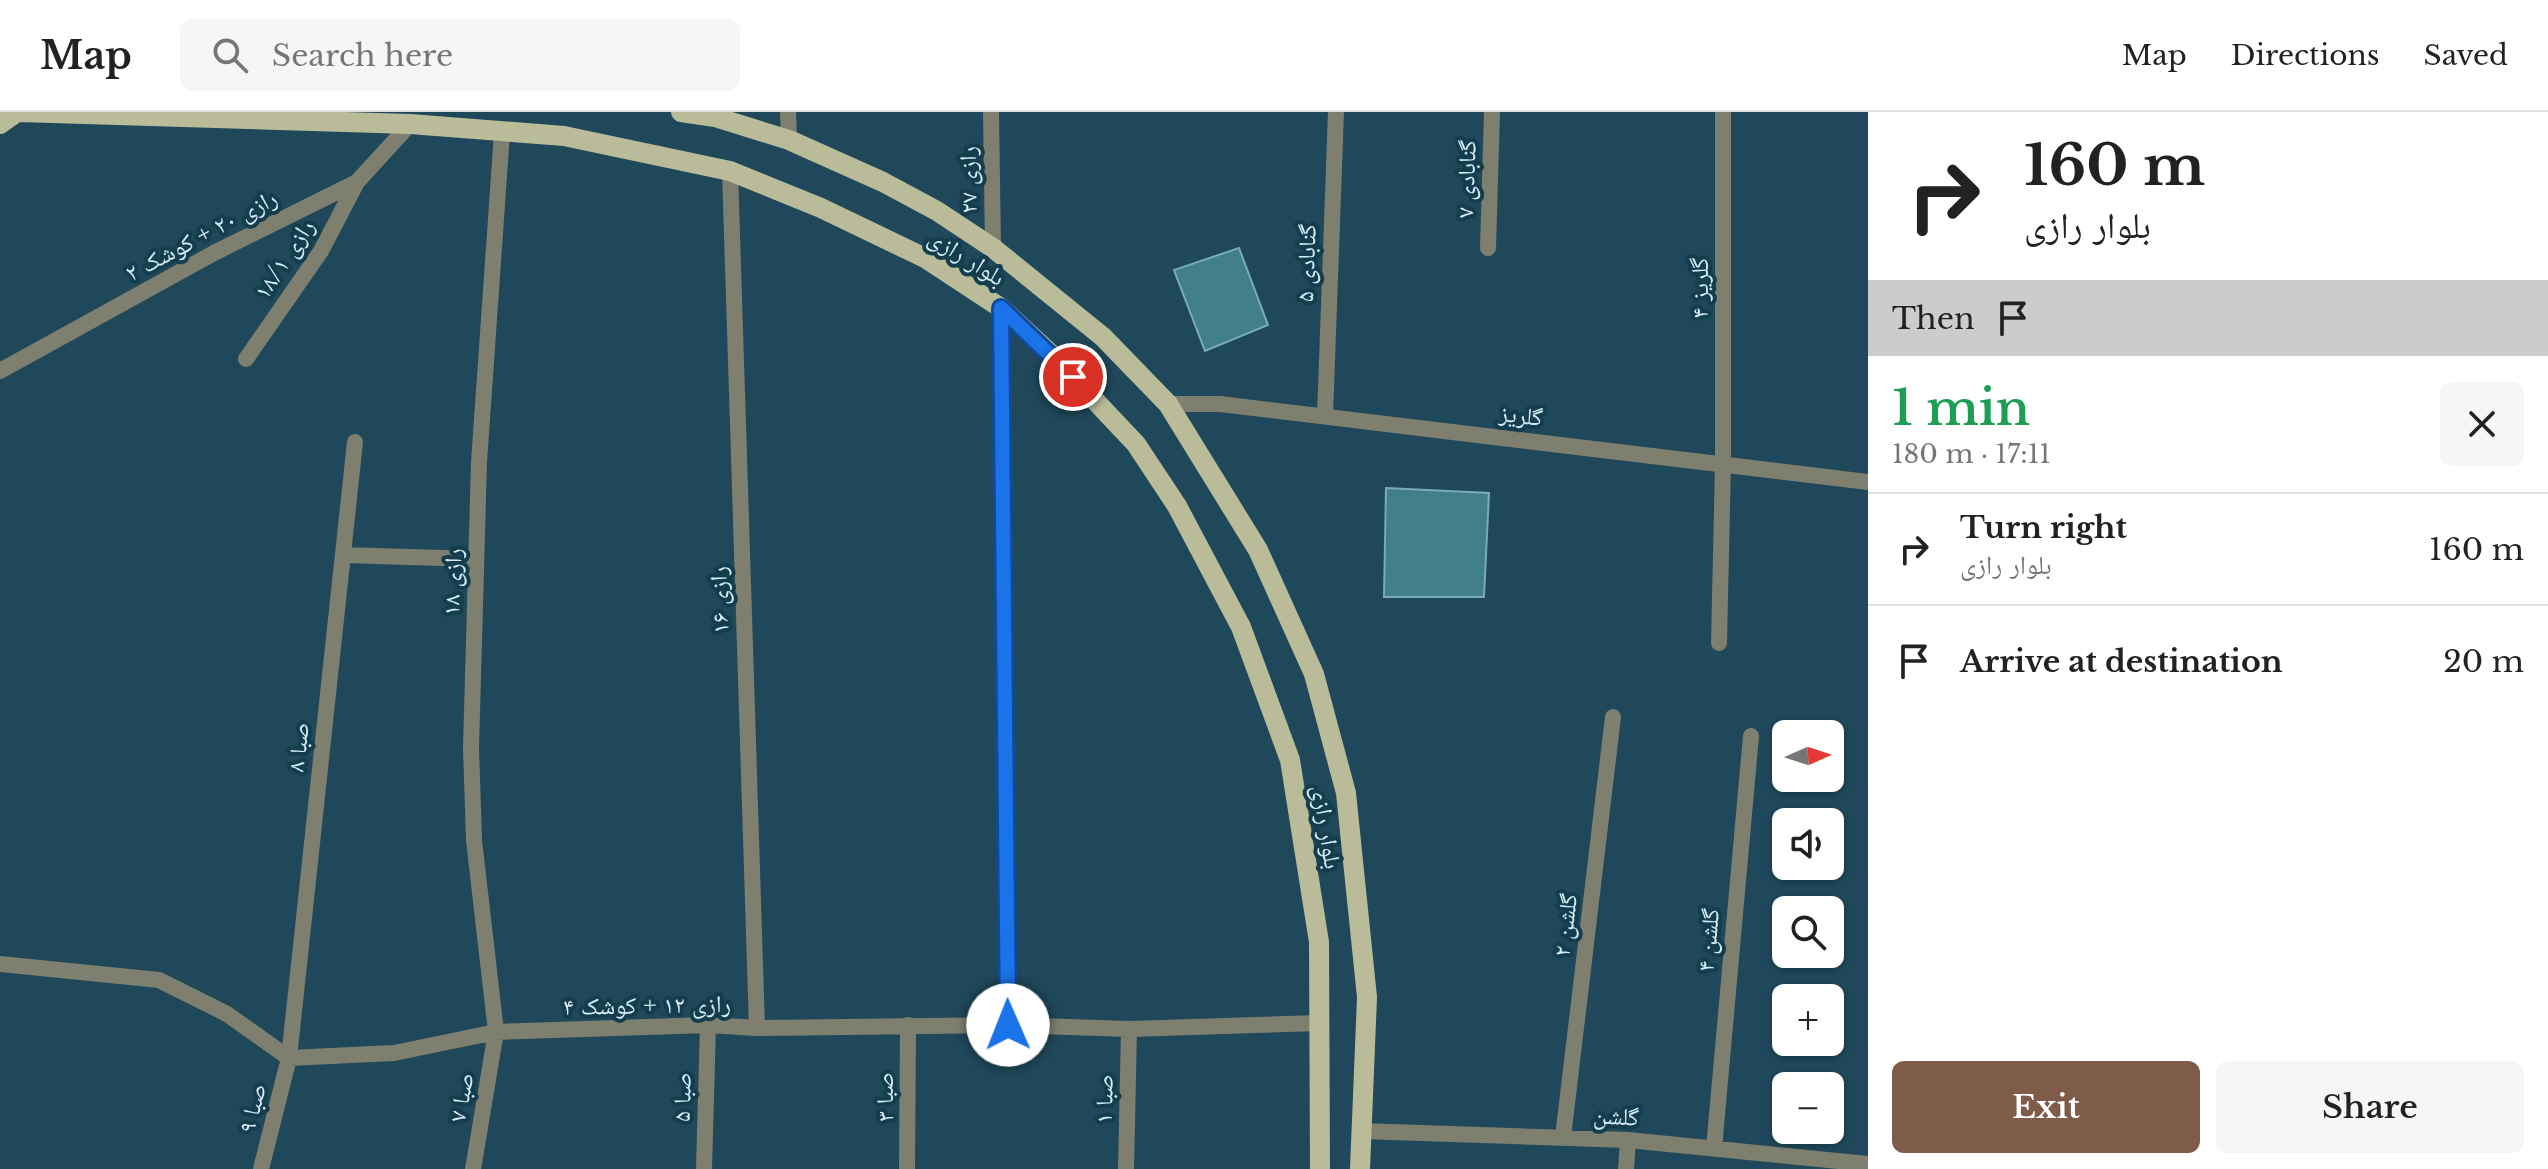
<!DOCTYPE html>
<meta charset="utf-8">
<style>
:root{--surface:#fff;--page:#f6f6f6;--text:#222;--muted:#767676;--line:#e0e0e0;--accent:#7f5c49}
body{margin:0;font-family:"Libre Baskerville","Noto Naskh Arabic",serif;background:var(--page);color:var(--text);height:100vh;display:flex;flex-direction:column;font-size:30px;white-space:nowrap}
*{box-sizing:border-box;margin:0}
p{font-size:26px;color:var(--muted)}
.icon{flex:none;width:44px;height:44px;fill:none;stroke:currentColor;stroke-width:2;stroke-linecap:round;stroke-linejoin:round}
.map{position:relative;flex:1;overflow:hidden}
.drawer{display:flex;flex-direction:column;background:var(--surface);width:680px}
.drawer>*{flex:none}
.top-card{background:#fff;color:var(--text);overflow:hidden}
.needle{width:52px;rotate:87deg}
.buttons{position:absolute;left:1772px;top:608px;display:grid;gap:16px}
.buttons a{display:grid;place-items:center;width:72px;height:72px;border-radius:12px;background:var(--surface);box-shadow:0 2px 6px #0004;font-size:40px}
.pin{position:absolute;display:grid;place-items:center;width:68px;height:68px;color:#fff;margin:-34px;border:4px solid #fff;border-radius:50%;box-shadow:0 2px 8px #0007}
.me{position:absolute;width:88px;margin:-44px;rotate:359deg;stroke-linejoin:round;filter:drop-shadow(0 0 6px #0008)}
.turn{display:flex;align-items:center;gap:28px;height:168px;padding:0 24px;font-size:36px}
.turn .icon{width:104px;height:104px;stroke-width:2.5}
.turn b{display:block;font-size:56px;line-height:68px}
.then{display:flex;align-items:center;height:76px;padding:0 24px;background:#0003;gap:16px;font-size:30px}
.round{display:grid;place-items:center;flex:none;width:84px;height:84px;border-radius:12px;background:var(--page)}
.headline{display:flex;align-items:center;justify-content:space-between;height:136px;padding:0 24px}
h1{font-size:48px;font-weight:600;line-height:60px;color:#1e9e55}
.primary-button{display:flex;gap:16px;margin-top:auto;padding:16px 24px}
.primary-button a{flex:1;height:92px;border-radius:12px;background:var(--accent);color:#fff;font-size:32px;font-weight:600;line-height:92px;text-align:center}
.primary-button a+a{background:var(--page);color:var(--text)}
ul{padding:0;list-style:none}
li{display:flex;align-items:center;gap:24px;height:112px;padding:0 24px;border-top:2px solid var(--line)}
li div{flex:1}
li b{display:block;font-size:30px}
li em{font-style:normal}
header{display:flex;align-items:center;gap:48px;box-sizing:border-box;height:112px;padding:0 40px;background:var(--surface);border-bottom:2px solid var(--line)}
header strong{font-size:38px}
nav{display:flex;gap:44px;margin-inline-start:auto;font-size:28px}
.search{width:560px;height:72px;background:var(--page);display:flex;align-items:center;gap:20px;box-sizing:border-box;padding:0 28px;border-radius:12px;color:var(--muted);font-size:30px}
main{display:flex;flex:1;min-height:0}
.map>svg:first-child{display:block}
.building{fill:#417f89;stroke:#7aacb5;stroke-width:2}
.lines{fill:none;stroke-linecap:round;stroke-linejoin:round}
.minor{stroke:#7f7f6f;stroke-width:16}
.primary{stroke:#b9bb99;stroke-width:20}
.route-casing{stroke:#114b97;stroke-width:20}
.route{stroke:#1a73e8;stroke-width:14}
.labels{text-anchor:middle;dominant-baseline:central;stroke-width:8;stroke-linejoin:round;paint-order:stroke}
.street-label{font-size:24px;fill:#d5ebf6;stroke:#143d4e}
</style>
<header>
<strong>Map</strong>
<div class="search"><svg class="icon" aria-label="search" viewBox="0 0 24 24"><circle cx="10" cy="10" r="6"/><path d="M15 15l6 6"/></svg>Search here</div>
<nav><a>Map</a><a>Directions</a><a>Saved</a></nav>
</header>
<main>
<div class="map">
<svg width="1868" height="1057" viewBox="0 0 1868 1057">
<rect width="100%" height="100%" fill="#1f485a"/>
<path class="building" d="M1239 136 1268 213 1205 239 1174 158Z
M1386 376 1489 381 1484 485H1384Z"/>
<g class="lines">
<path class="minor" d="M788 0 789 28
M991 0 993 136
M730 59 757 916
M1488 136 1492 0
M1001 196 1008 913
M246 247 321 139 357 70
M0 259 214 141 357 70 410 12
M1168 292H1220L1868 370
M1325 304 1336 0
M343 443 476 447
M1719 531 1723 351V0
M0 852 159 868 227 902 289 946 394 941 496 920 708 913 757 916 1008 913 1129 917 1320 911
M1361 1019 1628 1028 1868 1052
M1563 1025 1613 605
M1714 1036 1751 624
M261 1057 289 946 355 330
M473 1057 496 920 474 728 471 636 479 350 502 21
M704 1057 708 913
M907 1057 908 913
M1126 1057 1129 917
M1626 1057 1628 1028"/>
<path class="primary" d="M19 0 410 12 564 24 730 59 821 96 925 146 1001 196 1052 243 1136 332 1177 394 1241 515 1290 648 1319 830 1320 1057
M681 0 715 5 789 28 883 70 937 99 993 136 1103 225 1168 292 1258 438 1314 562 1346 681 1367 885 1360 1057
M0 12 17 0"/>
</g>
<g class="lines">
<g class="route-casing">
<path id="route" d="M1008 913 1001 196 1073 265"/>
</g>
<use href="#route" class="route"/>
</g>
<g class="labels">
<g class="street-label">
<text transform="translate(1466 67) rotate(-88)">گنابادی ۷</text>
<text transform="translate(968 68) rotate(-91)">رازی ۲۷</text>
<text transform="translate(201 123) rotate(-28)">رازی ۲۰ + کوشک ۲</text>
<text transform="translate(967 145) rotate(32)">بلوار رازی</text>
<text transform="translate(284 147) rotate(-57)">رازی ۱۸/۱</text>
<text transform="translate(1306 151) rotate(-88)">گنابادی ۵</text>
<text transform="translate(1699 176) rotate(-90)">گلریز ۴</text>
<text transform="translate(1521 303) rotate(7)">گلریز</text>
<text transform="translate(452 470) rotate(-88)">رازی ۱۸</text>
<text transform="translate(719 488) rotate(-92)">رازی ۱۶</text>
<text transform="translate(298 635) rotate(-84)">صبا ۸</text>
<text transform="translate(1327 715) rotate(81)">بلوار رازی</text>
<text transform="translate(1565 813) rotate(-83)">گلشن ۲</text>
<text transform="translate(1708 828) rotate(-85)">گلشن ۴</text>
<text transform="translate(647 893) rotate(-1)">رازی ۱۲ + کوشک ۴</text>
<text transform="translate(461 985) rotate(-80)">صبا ۷</text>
<text transform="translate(682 985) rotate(-89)">صبا ۵</text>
<text transform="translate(884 985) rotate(-90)">صبا ۳</text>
<text transform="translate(1104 987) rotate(-89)">صبا ۱</text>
<text transform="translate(252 996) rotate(-76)">صبا ۹</text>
<text transform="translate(1616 1004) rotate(3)">گلشن</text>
</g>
</g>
</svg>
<div class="buttons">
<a><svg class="needle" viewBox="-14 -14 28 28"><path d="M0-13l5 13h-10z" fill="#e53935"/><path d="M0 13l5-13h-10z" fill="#767676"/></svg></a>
<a><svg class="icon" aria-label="sound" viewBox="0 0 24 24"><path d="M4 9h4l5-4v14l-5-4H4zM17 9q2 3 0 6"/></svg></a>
<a><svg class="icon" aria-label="search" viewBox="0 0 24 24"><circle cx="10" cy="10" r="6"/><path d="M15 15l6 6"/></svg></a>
<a>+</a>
<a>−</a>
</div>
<div class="pin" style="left:1073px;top:265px;background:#d93025"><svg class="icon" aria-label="arrive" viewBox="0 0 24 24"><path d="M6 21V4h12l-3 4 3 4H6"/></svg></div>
<svg class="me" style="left:1008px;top:913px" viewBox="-20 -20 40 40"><circle r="19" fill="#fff"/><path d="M0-13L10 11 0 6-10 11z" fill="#1a73e8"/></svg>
</div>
<section class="drawer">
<div class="top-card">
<div class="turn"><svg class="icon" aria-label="right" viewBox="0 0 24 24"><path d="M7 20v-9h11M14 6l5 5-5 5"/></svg><div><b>160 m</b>بلوار رازی</div></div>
<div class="then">Then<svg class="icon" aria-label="arrive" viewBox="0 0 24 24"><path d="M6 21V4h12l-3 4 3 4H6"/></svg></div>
</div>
<div class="headline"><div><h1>1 min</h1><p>180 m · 17:11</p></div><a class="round"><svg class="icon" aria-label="close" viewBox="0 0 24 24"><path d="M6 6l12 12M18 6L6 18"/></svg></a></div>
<ul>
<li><svg class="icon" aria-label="right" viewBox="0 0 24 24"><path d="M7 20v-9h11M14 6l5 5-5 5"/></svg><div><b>Turn right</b><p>بلوار رازی</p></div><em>160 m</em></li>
<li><svg class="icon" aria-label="arrive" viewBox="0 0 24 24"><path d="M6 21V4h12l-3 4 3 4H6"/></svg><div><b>Arrive at destination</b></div><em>20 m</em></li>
</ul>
<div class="primary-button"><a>Exit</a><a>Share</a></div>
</section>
</main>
